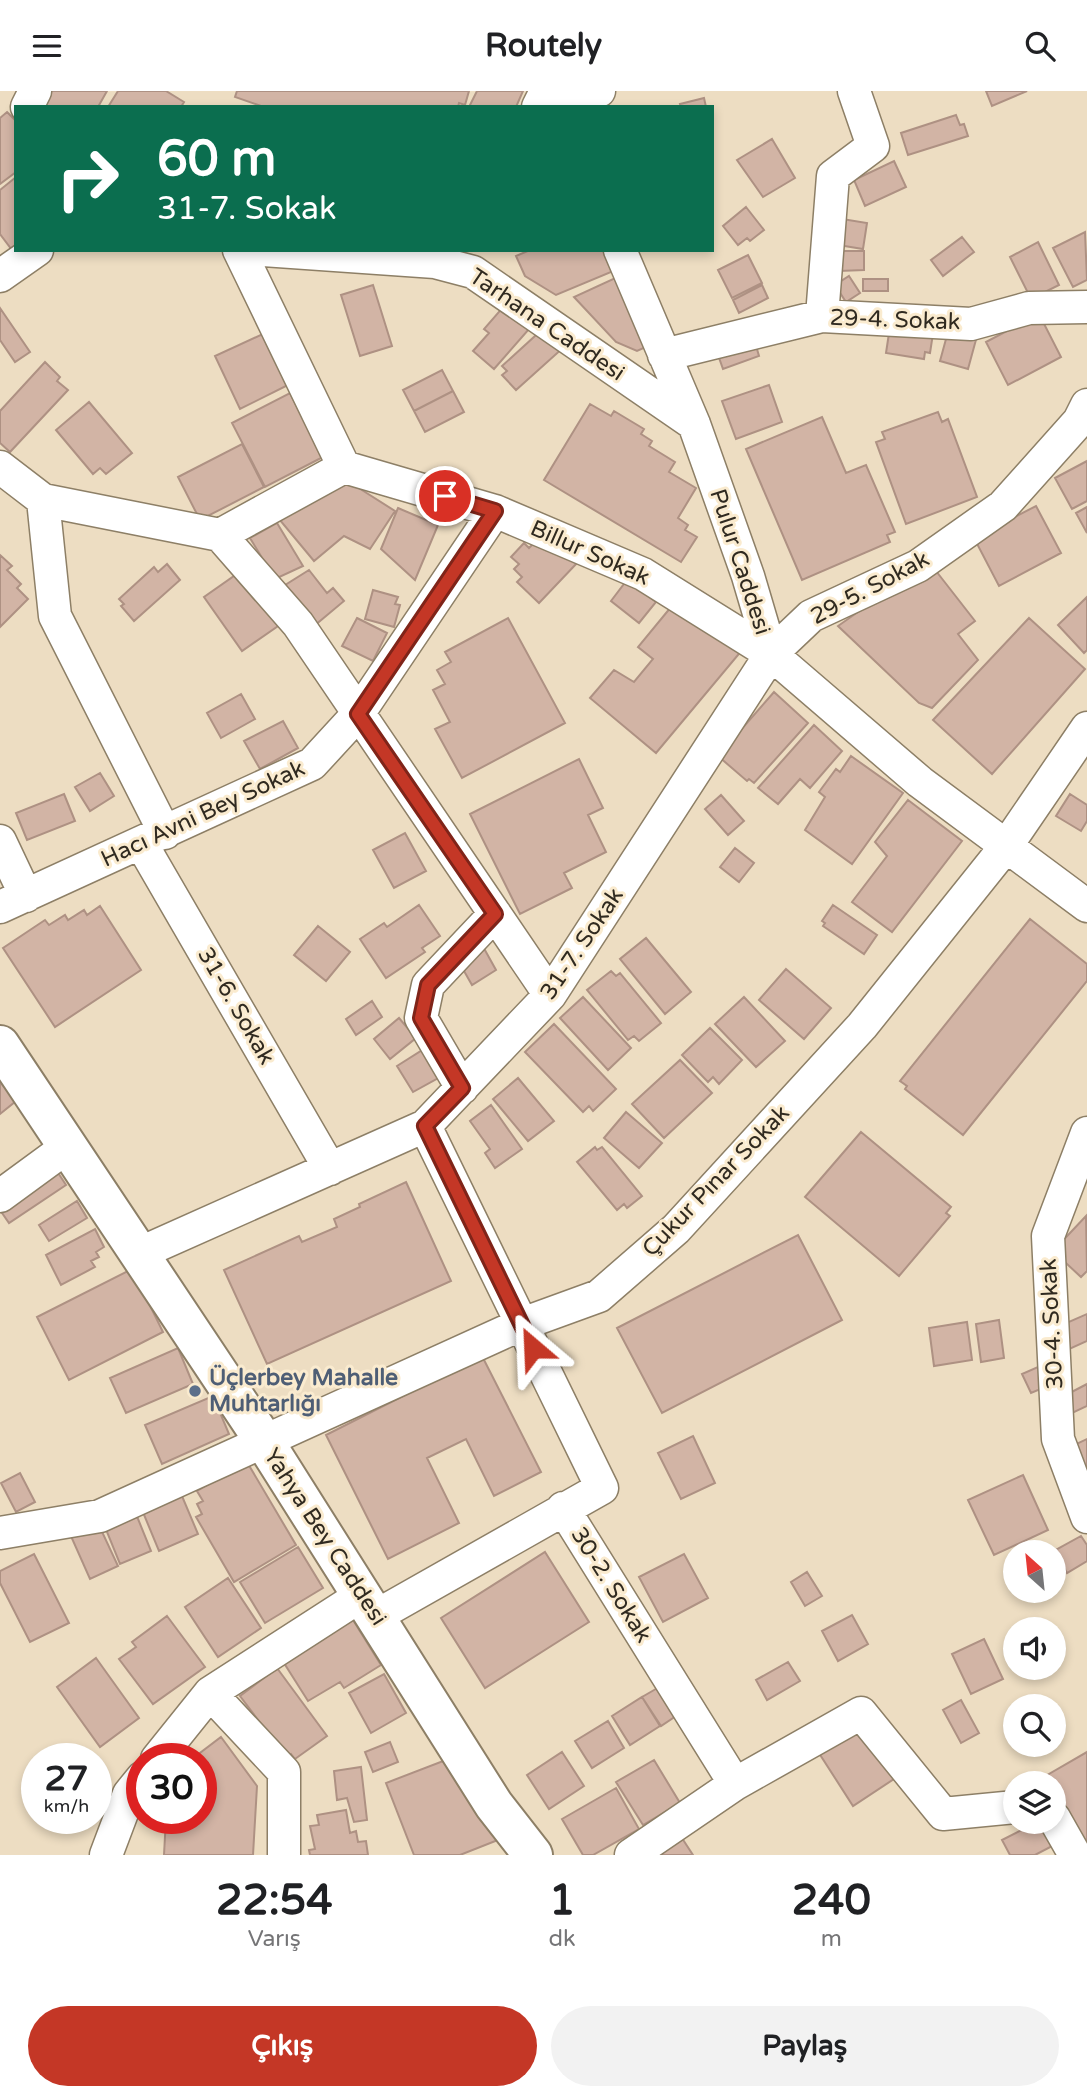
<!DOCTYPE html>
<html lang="tr">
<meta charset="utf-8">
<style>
:root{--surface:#fff;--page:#f2f2f2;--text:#202124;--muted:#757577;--accent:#c43726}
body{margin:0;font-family:"Varela Round",sans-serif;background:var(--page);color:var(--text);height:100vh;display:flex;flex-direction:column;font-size:26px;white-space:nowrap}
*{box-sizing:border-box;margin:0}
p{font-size:23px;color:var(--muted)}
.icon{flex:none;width:38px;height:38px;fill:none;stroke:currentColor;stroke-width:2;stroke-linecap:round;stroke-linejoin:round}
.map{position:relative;height:1764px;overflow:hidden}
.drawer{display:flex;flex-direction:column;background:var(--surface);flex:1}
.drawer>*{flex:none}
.top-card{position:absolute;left:14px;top:14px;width:700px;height:147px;border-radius:0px;box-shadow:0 4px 10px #0003;background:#0b6e4f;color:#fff;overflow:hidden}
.needle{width:46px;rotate:333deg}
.fabs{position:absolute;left:1003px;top:1449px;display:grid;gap:14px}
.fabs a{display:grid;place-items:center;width:63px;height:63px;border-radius:50%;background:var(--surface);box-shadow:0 4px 10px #0003;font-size:35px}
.speed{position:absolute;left:21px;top:1652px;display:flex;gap:14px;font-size:35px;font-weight:700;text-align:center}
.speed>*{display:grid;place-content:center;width:91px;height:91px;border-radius:50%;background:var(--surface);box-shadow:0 4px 10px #0003;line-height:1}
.speed small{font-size:18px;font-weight:400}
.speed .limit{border:10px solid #d22;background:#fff;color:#111}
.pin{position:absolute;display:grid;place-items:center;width:60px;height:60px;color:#fff;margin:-30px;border:4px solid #fff;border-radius:50%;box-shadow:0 2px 7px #0007}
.me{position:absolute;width:77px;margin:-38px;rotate:334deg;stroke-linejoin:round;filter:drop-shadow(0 0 5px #0008)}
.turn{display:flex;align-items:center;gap:24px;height:147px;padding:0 28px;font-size:32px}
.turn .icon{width:91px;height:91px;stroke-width:2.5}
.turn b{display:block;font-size:49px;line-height:60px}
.eta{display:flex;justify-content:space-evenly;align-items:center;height:119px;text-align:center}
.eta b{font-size:42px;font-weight:800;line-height:49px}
.button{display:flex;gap:14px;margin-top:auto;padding:14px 28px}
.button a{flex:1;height:80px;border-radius:42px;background:var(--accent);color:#fff;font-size:28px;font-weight:800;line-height:80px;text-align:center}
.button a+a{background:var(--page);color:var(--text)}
header{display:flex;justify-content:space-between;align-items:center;height:91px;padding:0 28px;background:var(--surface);font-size:32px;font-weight:800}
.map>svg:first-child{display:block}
.building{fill:#d2b4a5;stroke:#ae9183;stroke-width:2}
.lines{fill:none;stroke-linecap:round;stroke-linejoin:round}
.street-casing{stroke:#8d7f66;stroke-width:35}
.secondary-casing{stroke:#8d7f66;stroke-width:42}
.street{stroke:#fff;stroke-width:32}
.secondary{stroke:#fff;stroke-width:38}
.route-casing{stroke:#7f2419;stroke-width:18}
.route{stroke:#c43726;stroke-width:12}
.service-dot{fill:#5c6f8a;stroke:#faebcf;stroke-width:2.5}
.labels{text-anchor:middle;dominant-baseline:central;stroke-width:6;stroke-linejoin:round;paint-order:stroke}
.street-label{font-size:23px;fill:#302a20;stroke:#faebcf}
.service-label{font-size:23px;font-weight:bold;fill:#4e5e75;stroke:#faebcf;text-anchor:start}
</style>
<header><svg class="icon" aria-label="menu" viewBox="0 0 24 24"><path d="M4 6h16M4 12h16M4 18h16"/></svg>Routely<svg class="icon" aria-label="search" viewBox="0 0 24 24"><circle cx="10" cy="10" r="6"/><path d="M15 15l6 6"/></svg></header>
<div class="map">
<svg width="1087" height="1764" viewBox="0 0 1087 1764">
<rect width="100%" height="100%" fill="#edddc2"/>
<path class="building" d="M39 0H107L98 16H36Z
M118 0H166L184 11 181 16H108Z
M237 0H469L465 14 459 12 458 16H264L235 6Z
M477 0H523L516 16H469Z
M986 0H1027L992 15Z
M704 7 706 16H681L680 13Z
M7 21 16 30V81L0 93V27Z
M956 24 960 34 964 33 968 45 908 64 901 42Z
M772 48 795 87 763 106 737 69Z
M894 70 906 96 865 115 854 89Z
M16 86V159L15 163 0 143V99Z
M746 116 764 139 750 150 747 147 738 154 723 135Z
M836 127 867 132 863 158 832 153Z
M1085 141 1087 189 1073 196 1053 157Z
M962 146 974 161 943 185 931 169Z
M1038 151 1059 194 1031 208 1010 166Z
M530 159H616L623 176 556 204 525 185 516 165Z
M838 160H864V179L839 180Z
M748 164 762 192 732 207 718 179Z
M624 183 655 252 637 260 616 251 574 206Z
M849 185 860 202 846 211 835 194Z
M863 188H888V200H863Z
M373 194 392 255 360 265 341 204Z
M762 194 768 207 739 222 733 209Z
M511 207 536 230 494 278 473 260 489 242 484 238Z
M0 217 30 261 15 271 0 249Z
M1039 223 1061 266 1008 294 986 251Z
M891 229 934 236 930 262 925 261 924 268 886 262Z
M546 235 564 256 516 299 502 284 507 280 502 275Z
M949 237 977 245 968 278 940 270Z
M265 242 290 293 240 318 215 265Z
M754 248 759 265 723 278 717 261Z
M45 271 60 286 57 290 68 299 10 361 0 352V320Z
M442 279 453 300 414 320 403 299Z
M769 294 782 331 736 348 722 310Z
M453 300 464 321 425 341 414 320Z
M290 302 323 366 265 396 232 332Z
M89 311 132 362 106 383 100 377 93 383 56 339Z
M590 313 611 325 614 320 644 338 641 343 652 350 649 355 675 371 669 381 696 397 678 427 688 434 685 439 697 446 681 471 544 389Z
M938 321 942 331 948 328 977 406 906 433 876 351 885 348 882 341Z
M822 326 846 382 866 374 895 441 887 444 890 451 802 489 746 358Z
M242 353 264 396 200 429 178 386Z
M1087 370V410L1072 418 1055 387Z
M343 387 395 420 370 458 344 445 314 470 279 428Z
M1036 415 1061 462 999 495 974 447Z
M1087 416V442L1076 422Z
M398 417 438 434 415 489 381 458Z
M277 432 303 475 275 488 250 447Z
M536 450 578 471 539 512 517 491 522 486 514 478 519 473 511 466 524 452 529 457Z
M0 464 12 475 7 479 21 493 17 497 28 508 0 536Z
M929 471 975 530 958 543 978 569 932 617 919 612 838 535Z
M167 473 180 489 134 530 121 515 124 513 119 508 154 476 158 481Z
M244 478 281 533 242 560 204 506Z
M309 479 327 502 333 497 344 510 314 535 282 496Z
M627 489 656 511 639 532 611 510Z
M373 499 398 506 395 513 400 514 394 536 365 528Z
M1087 506V559L1084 562 1058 534Z
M671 516 688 530 691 526 743 558 656 662 590 607 614 579 634 591 653 568 638 556Z
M357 527 387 542 373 570 342 555Z
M508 527 565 632 462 687 435 638 450 631 433 599 445 593 437 579 451 571 445 561Z
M1029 527 1085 578 992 683 933 629Z
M774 601 808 632 754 692 749 688 747 690 718 665Z
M241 603 255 628 221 647 207 622Z
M283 630 298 657 260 678 244 650Z
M814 634 842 660 810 697 800 688 778 713 758 697Z
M851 665 903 702 852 773 805 739 825 706 819 701 836 678 840 681Z
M579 668 603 717 588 724 606 761 564 782 572 797 520 823 470 723Z
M100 682 114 705 90 720 75 696Z
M64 703 75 730 27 749 16 722Z
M1070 703 1087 714V730L1081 740 1056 725Z
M721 704 744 730 728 744 705 718Z
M908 709 962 750 892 841 852 811 887 765 875 751Z
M405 742 426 780 394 797 373 759Z
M735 757 754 772 739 791 720 776Z
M419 814 440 845 422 857 425 861 386 887 360 848 384 832 387 836Z
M833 814 877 844 864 863 823 835 825 832 822 830Z
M100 815 141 879 55 936 3 857 45 829 49 834 65 824 68 829 84 819 87 824Z
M1030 828 1087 873V890L963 1044 905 998 907 995 900 990Z
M318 835 350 861 326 890 294 864Z
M646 847 691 901 665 923 620 868Z
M481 852 496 879 472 894 456 866Z
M786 878 831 917 804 948 759 909Z
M611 880 616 885 620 882 661 932 639 950 634 945 628 949 587 899Z
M583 906 631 957 608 979 560 927Z
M744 906 785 950 756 976 715 933Z
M372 910 382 926 356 944 346 928Z
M399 927 416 947 390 968 374 948Z
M554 933 616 998 593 1020 589 1015 583 1021 525 961Z
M710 937 742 969 719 993 713 986 708 991 682 964Z
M424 958 440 986 413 1001 397 975Z
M680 969 712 1002 664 1047 632 1013Z
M518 987 554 1030 528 1050 493 1008Z
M0 991 16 1010 0 1023Z
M491 1014 522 1058 495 1077 485 1062 490 1058 470 1030Z
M626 1021 662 1052 639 1077 604 1047Z
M861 1041 951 1116 946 1122 950 1125 899 1185 805 1106Z
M595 1056 597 1059 602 1056 642 1105 627 1117 624 1113 617 1119 577 1071Z
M53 1074 66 1094 9 1132 0 1119Z
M406 1091 451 1190 267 1273 224 1179 299 1145 302 1151 337 1136 334 1128 360 1116 359 1113Z
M77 1110 87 1127 49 1150 39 1134Z
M1086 1125 1087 1180 1081 1186 1053 1160Z
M95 1138 104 1156 96 1161 99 1166 91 1170 95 1176 61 1194 46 1164Z
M798 1144 842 1229 662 1322 617 1237Z
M132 1178 163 1241 69 1289 37 1226Z
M1087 1223V1250L1065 1260 1055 1237Z
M999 1229 1004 1267 981 1271 976 1233Z
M967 1231 972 1269 934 1275 929 1237Z
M178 1257 193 1293 126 1322 110 1287Z
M482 1265 541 1381 494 1405 466 1348 427 1367 459 1432 388 1468 326 1344Z
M1047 1272 1055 1292 1031 1302 1022 1283Z
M1087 1293V1315L1070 1323 1062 1306Z
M213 1305 229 1343 162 1373 145 1334Z
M693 1345 715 1392 681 1408 658 1362Z
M1087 1348V1382L1068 1357Z
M247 1371 296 1454 234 1491 196 1426 202 1423 197 1413 203 1410 197 1400Z
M20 1382 35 1411 16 1421 1 1392Z
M1023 1384 1048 1439 994 1464 968 1409Z
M179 1398 198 1443 159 1460 140 1414Z
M134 1418 151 1460 120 1473 103 1431Z
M97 1430 118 1475 90 1488 70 1443Z
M1081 1445 1087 1454V1470L1067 1482 1054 1460Z
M298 1456 323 1497 265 1532 240 1491Z
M545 1461 589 1531 485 1597 441 1527Z
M34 1463 69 1532 30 1551 0 1492V1480Z
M684 1463 708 1507 663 1531 639 1486Z
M807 1481 822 1505 805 1515 791 1491Z
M228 1487 261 1537 218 1566 185 1516Z
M852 1524 868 1553 838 1570 822 1540Z
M167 1525 205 1576 153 1613 119 1568 136 1556 132 1551Z
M353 1529 381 1574 344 1597 340 1591 308 1610 284 1572Z
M984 1548 1003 1588 971 1603 952 1563Z
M96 1567 139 1627 100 1656 57 1596Z
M788 1571 800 1590 767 1609 756 1589Z
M277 1577 327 1645 295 1668 291 1663 286 1666 240 1605Z
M384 1583 406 1622 371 1642 349 1602Z
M661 1595 679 1623 661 1635 642 1606Z
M642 1606 660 1635 630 1654 612 1625Z
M961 1609 979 1642 961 1652 943 1619Z
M608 1630 624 1657 592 1677 575 1650Z
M860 1631 897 1686 853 1715 817 1659Z
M221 1646 257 1695 253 1764H164L166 1727H201V1668H192Z
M390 1651 398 1671 373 1681 365 1661Z
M562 1661 584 1695 549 1718 527 1684Z
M1087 1661V1758L1084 1760 1054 1708V1692H1045L1042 1687Z
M451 1667 503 1747 460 1764H414L386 1692Z
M654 1669 680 1712 643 1734 616 1691Z
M361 1676 367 1729 354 1731 347 1707 337 1709 334 1680Z
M616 1697 639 1738 593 1764H583L562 1728Z
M346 1719 350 1742 356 1740 358 1751 366 1750 368 1764H310L309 1759 315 1758 310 1735 319 1734 317 1724Z
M1037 1731H1048L1058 1752 1035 1764H1010L1002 1749Z
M678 1741 693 1764H642Z"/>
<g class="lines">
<g class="street-casing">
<path id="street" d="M27 16 35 0
M538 16 546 0
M563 16 599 0
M239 159 344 376 495 420 643 483 771 563
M263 159 435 171 473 181 694 333
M620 159 694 333 748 485 771 563 920 691 1087 815
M0 185 37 159
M822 225 833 85 873 55 854 0
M664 264 822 225 971 233 1029 217 1087 216
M0 376 43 409 220 444 298 533 550 904
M43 409 55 525 165 742
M220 444 344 376
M0 750 26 805
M141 752 330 1078
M0 816 312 673 358 623 495 420
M462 997 421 927 428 894 495 823
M1087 1042 1048 1145 1058 1348 1087 1426
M0 1105 67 1056
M138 1163 425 1035 550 904 771 563 811 525 918 475 1003 415 1079 330 1087 314
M563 1417 735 1693
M0 1442 100 1425 522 1233 599 1205 676 1138 862 935 1007 754 1087 637
M376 1525 602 1397 425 1035
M210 1602 284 1681V1764
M157 1668 210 1602 362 1504
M1054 1727 1075 1764
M106 1764 129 1703 142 1687
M631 1764 735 1693 861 1622 943 1723 1015 1716"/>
</g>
<g class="secondary-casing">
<path id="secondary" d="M0 954 264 1350 494 1714 533 1764"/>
</g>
<use href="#street" class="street"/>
<use href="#secondary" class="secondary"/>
</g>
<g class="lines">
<g class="route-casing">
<path id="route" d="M445 405 495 420 358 623 495 823 428 894 421 927 462 997 425 1035 533 1257"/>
</g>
<use href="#route" class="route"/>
</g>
<circle class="service-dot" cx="195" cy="1300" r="7"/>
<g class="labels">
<g class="street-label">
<text transform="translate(895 229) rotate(2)">29-4. Sokak</text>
<text transform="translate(547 234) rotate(34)">Tarhana Caddesi</text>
<text transform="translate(590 462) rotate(24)">Billur Sokak</text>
<text transform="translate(740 471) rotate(72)">Pulur Caddesi</text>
<text transform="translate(870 497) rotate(-28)">29-5. Sokak</text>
<text transform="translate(203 723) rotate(-25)">Hacı Avni Bey Sokak</text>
<text transform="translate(582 853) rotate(-56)">31-7. Sokak</text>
<text transform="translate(236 915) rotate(60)">31-6. Sokak</text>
<text transform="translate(716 1090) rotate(-46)">Çukur Pınar Sokak</text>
<text transform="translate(1052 1233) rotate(-93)">30-4. Sokak</text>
<text transform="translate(325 1446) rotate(57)">Yahya Bey Caddesi</text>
<text transform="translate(611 1494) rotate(58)">30-2. Sokak</text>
</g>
<g class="service-label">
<text x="209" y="1287">Üçlerbey Mahalle<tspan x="209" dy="26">Muhtarlığı</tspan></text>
</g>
</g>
</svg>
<div class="fabs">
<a><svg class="needle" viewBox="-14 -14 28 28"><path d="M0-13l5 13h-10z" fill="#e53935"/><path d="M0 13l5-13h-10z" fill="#757577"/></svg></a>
<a><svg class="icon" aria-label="sound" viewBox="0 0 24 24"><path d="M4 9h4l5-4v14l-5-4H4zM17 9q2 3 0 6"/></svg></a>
<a><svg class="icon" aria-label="search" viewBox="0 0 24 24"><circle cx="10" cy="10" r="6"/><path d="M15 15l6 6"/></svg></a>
<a><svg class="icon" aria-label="layers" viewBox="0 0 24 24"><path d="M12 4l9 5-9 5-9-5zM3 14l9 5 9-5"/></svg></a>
</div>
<div class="speed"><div>27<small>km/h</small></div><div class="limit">30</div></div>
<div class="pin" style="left:445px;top:405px;background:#d93025"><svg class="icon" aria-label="arrive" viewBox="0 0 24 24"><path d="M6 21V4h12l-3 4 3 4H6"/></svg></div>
<svg class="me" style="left:533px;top:1257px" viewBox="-20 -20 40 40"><path d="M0-17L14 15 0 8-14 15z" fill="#c43726" stroke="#fff" stroke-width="4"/></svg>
<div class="top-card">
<div class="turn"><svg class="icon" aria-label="right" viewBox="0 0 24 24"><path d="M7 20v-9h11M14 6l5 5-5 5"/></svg><div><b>60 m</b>31-7. Sokak</div></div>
</div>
</div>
<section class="drawer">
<div class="eta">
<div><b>22:54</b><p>Varış</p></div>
<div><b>1</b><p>dk</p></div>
<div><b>240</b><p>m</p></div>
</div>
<div class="button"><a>Çıkış</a><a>Paylaş</a></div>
</section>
